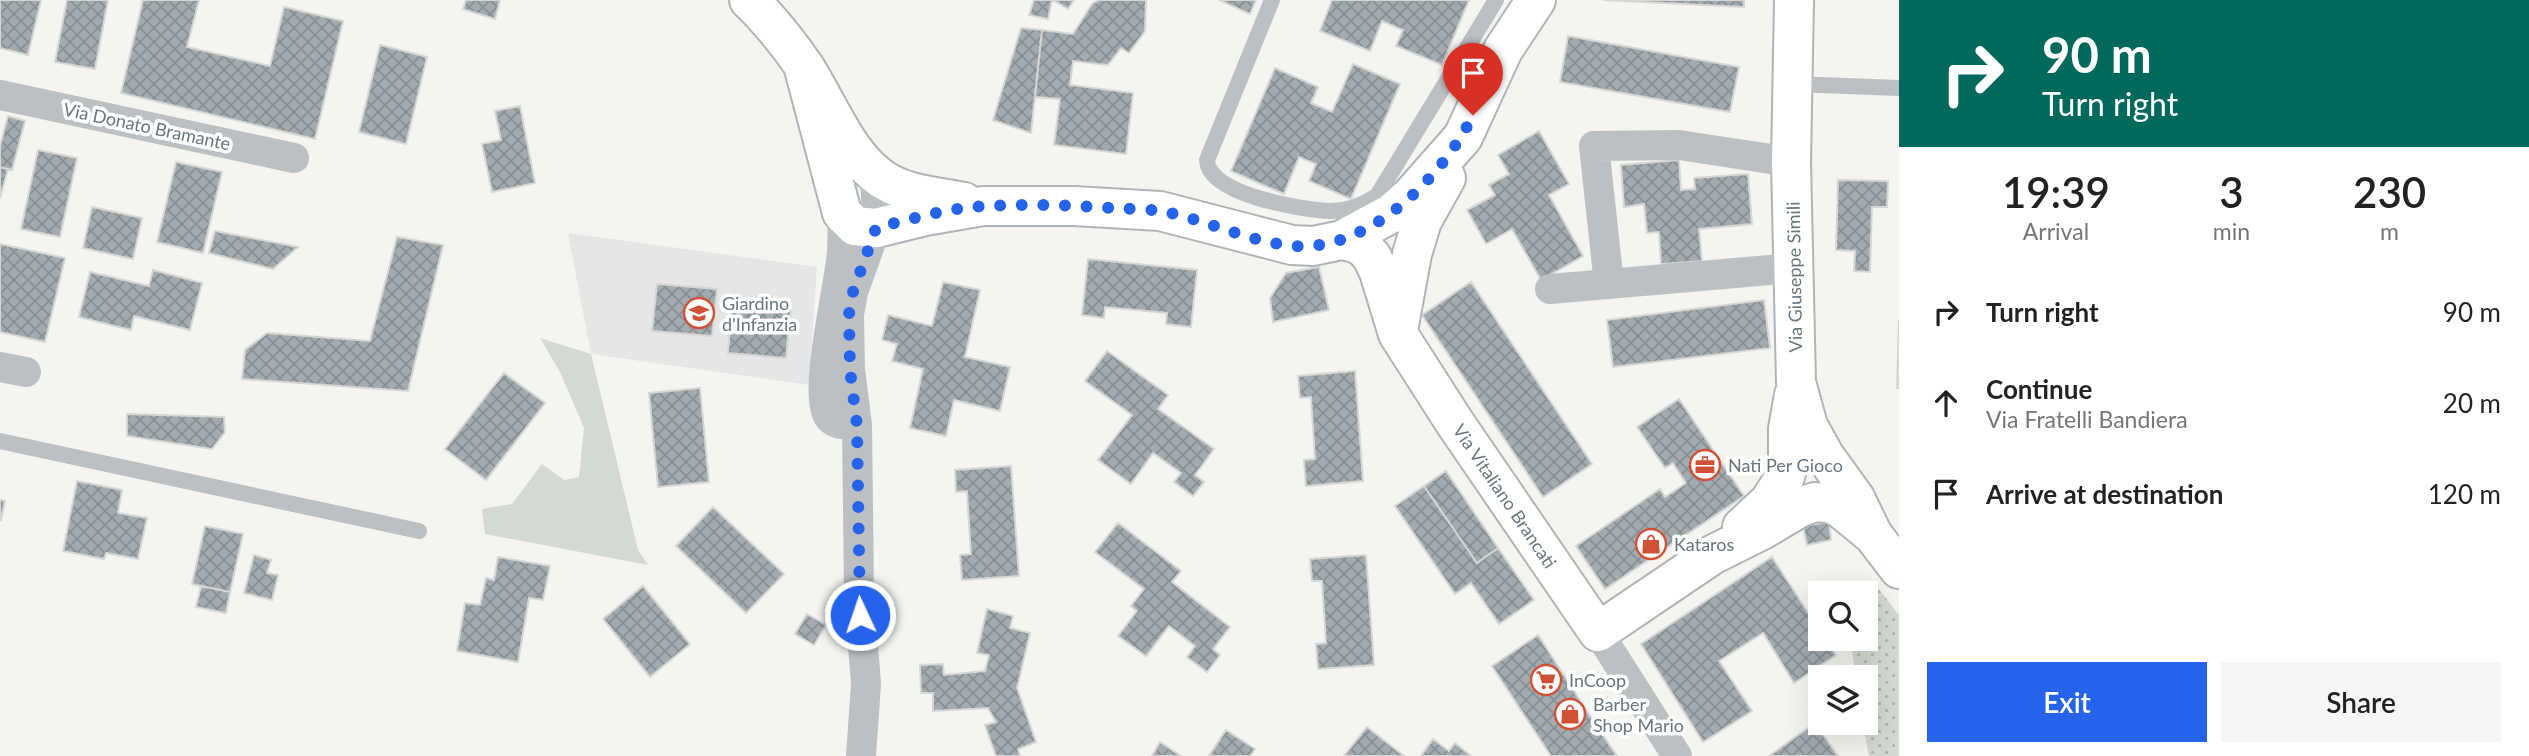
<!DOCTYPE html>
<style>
:root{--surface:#fff;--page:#f6f6f6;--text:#222;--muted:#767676;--accent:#2563eb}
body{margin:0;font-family:Lato,sans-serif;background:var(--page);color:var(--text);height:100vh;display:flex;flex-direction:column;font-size:26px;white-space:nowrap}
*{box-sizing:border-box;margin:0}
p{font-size:23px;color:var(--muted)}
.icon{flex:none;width:38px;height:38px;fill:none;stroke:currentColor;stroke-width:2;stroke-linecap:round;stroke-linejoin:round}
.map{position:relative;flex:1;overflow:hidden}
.drawer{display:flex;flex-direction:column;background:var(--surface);width:630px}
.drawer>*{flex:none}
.banner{background:#00695c;color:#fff;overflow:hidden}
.tools{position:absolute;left:1808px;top:581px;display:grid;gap:14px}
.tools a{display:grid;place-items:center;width:70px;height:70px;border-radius:0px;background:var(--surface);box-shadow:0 7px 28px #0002;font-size:35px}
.pin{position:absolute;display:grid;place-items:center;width:60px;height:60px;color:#fff;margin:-72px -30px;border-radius:50% 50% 50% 0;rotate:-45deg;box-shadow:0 0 7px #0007}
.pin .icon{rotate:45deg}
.me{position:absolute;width:77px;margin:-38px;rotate:357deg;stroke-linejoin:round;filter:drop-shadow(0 0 5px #0008)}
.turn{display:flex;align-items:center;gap:24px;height:147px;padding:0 28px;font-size:32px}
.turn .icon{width:91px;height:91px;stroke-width:2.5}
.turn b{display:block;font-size:49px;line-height:60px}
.eta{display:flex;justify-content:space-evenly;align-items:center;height:119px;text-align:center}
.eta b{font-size:42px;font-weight:600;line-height:49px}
.cta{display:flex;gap:14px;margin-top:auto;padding:14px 28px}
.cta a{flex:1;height:80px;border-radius:0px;background:var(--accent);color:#fff;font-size:28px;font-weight:600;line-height:80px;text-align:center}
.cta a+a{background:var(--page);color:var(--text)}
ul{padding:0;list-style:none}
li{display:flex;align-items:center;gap:21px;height:91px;padding:0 28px}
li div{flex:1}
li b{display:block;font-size:26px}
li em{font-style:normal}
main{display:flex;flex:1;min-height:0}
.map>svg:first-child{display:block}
.built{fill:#e5e6e5}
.grass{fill:url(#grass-dots)}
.garden{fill:#d4d9d1}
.building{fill:url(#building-cross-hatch);stroke:#d6d6d4;stroke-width:2}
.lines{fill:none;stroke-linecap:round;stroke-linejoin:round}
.secondary-casing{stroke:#afb4b7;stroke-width:42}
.lane{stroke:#bcc0c3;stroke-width:16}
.street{stroke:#bcc0c3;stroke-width:30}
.secondary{stroke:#fff;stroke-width:38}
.route{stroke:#2563eb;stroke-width:12;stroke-dasharray:0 21.6}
.labels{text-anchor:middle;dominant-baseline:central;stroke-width:7;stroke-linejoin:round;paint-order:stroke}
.street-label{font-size:18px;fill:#67767f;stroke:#fff}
.poi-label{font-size:18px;fill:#67767f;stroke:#fff;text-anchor:start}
</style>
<main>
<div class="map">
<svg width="1899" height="756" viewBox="0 0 1899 756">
<defs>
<pattern id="grass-dots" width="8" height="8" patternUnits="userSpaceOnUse" patternTransform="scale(1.75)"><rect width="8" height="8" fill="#d4d9d1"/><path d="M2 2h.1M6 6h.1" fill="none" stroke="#b0b5af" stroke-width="1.8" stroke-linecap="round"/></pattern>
<pattern id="building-cross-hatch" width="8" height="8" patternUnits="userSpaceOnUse" patternTransform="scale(1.75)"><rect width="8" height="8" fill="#a4abb0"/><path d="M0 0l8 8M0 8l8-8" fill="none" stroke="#899094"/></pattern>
</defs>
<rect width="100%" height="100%" fill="#f5f4f1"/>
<path class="built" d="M568 233 817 267 809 385 591 354Z"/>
<path class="grass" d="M1874 583 1899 615V756H1869L1863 723H1866V677H1856L1850 639H1866V593H1852Z"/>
<path class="garden" d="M540 338 591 354 638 550 648 565 485 534 482 509 512 504 542 464 564 480 579 477 584 428 560 372Z"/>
<path class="building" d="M0 0H41L28 55 0 48Z
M67 0H108L95 69 55 62Z
M143 0H199L187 47 270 66 284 7 343 21 315 139 121 93Z
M466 0H500L495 19 463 9Z
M1034 0H1052L1048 19 1029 15Z
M1053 0H1074L1068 9Z
M1099 0H1146L1145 31 1129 53 1121 48 1108 65 1073 61 1070 85 1133 93 1126 154 1054 145 1060 99 1035 97 1042 30 1073 34 1092 4Z
M1219 0H1256L1250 14Z
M1332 0H1469L1442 65 1396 46 1403 30 1382 21 1370 51 1320 31Z
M1603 0H1744V7Z
M1021 28 1042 30 1031 133 993 120Z
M1568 36 1739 67 1730 112 1560 82Z
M380 45 427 57 406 144 359 132Z
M1353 64 1400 84 1351 199 1309 181 1316 164 1299 157 1284 194 1231 171 1275 68 1318 87 1311 103 1332 112Z
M520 106 535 183 492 192 482 144 501 140 495 111Z
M8 116 25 121 12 170 0 167V146Z
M1539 131 1569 184 1549 195 1583 256 1541 280 1512 229 1486 244 1467 210 1495 195 1489 185 1509 174 1498 155Z
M38 150 77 158 60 237 21 229Z
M1679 160 1681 190 1695 189 1694 178 1748 174 1752 224 1699 229 1702 261 1661 264 1659 232 1647 233 1644 204 1624 207 1621 165Z
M176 162 222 172 203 253 157 242Z
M0 167 8 169 0 198Z
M1838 180 1888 181 1887 207H1872L1870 272 1854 271 1855 251 1836 250Z
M92 207 142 218 133 259 83 248Z
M215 231 298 247 273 269 209 253Z
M397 237 443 245 408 391 242 379 245 350 267 333 370 341Z
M0 244 65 258 45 342 0 332Z
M1088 259 1197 270 1191 327 1166 324 1167 313 1105 307 1104 318 1082 315Z
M1319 267 1329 310 1273 322 1270 298 1286 273Z
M153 270 202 283 190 330 134 316 131 330 79 317 90 272 149 286Z
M943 282 980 290 965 357 1010 367 1000 411 954 400 946 436 910 428 923 369 892 361 897 344 882 340 888 315 932 326Z
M1471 282 1592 464 1543 497 1422 315Z
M657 284 717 289 712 336 652 331Z
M1764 300 1770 348 1613 367 1607 320Z
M732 302 791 307 786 358 728 353Z
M1899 320V388H1897Z
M1107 351 1168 395 1158 409 1214 449 1195 475 1204 482 1193 496 1174 482 1181 473 1153 453 1131 484 1098 460 1132 415 1085 381Z
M1355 371 1363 481 1306 486 1304 460 1315 459 1311 397 1300 398 1298 376Z
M504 373 545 403 486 480 445 449Z
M700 388 709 482 658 487 649 393Z
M1679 399 1744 496 1605 589 1576 546 1660 489 1665 497 1686 483 1673 463 1665 468 1637 427Z
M127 414 224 417 225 432 212 449 127 436Z
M1011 466 1019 576 962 580 960 555 971 554 967 491 956 492 955 470Z
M1446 471 1498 548 1477 563 1424 486Z
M77 481 122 490 118 513 147 518 138 559 106 553 104 559 63 551Z
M1424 486 1477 563 1498 548 1534 600 1499 624 1471 583 1455 594 1395 506Z
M0 500 5 501 1 520 0 519Z
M713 507 784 574 746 613 676 546Z
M1829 522 1831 540 1807 545 1803 526Z
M1118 523 1181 571 1172 582 1230 627 1213 649 1220 655 1207 672 1187 657 1195 646 1169 626 1146 656 1118 636 1137 611 1131 606 1144 589 1095 552Z
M205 526 243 534 230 592 192 584Z
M254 555 271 560 267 573 278 575 272 600 244 593Z
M1366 555 1374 665 1318 669 1316 644 1326 643 1322 581H1312L1310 559Z
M498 557 550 566 543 600 529 598 518 662 457 651 465 603 480 605 486 578 494 580Z
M1772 557 1820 631V639H1825L1836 655 1794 683 1763 633 1719 661 1752 711 1703 742 1641 644Z
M201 586 230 592 226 613 196 607Z
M643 586 690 644 650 677 603 619Z
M987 609 1013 616 1010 628 1030 633 1017 688 1036 742 1018 749 1020 756H996L985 725 996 722 988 708 933 711V693H921L920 665 943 664 944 675 985 671 989 655 977 653Z
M807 614 826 625 814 645 795 634Z
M1538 635 1594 722 1617 756H1551L1492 666Z
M1815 723 1838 756H1769Z
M1367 727 1404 756H1344Z
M1226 730 1255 749 1250 756H1209Z
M1433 739 1449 751 1455 743 1471 756H1421Z
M1160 742 1181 756H1152Z"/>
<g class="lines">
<g class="secondary-casing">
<path id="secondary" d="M749 0C769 19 788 43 804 66 828 102 848 160 887 182 909 195 939 197 964 202
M1794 0 1791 162 1796 382 1808 426 1824 455 1855 498 1873 535 1899 569
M803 65 842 213 855 226 876 228 925 216 983 206H1074L1160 211 1292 245 1313 246 1342 240 1392 213 1411 196 1463 137 1503 50 1536 0
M1342 240 1355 243 1364 248 1372 257 1379 272 1398 334 1455 423 1598 632 1712 555 1762 530 1801 507 1815 502 1829 503 1840 508 1873 535
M1399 325 1412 254 1422 221 1446 178
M1742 527 1769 502 1785 477 1788 465V429L1794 395"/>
</g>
<path class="lane" d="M1272 0 1207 160C1208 195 1303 210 1331 211 1348 211 1363 205 1377 196L1496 0
M1794 84 1899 88
M0 441 419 531"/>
<path class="street" d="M0 95 294 158
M842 213C842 225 843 238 842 251 840 285 813 390 828 416 834 426 847 424 857 425
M1609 284 1594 146 1679 145 1791 162
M1550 289 1793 268
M0 367 26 372
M1598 632 1677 756
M861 756 866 684 859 593 857 425 850 370 849 314 853 292 876 228V192L873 173"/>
<use href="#secondary" class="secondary"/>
</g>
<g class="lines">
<path class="route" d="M860 615 857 425 850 370 849 314 853 292 876 228C911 219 949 208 985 206 1027 204 1070 205 1112 208 1128 209 1145 209 1160 211 1205 219 1248 242 1294 246 1368 252 1443 177 1473 115"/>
</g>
<defs>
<g id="school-ring" transform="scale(1.575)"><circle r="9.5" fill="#fff" stroke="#cf5237" stroke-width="1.5"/><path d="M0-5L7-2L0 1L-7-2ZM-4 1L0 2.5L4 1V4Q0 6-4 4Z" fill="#cf5237"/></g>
<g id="office-ring" transform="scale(1.575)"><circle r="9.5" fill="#fff" stroke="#cf5237" stroke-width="1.5"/><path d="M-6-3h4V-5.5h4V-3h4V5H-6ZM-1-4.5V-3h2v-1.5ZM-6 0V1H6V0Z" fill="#cf5237"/></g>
<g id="shop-ring" transform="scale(1.575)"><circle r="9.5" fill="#fff" stroke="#cf5237" stroke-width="1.5"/><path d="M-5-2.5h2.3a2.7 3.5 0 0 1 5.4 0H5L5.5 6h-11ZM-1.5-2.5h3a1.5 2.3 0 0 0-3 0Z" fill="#cf5237"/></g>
<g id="supermarket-ring" transform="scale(1.575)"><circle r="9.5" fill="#fff" stroke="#cf5237" stroke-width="1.5"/><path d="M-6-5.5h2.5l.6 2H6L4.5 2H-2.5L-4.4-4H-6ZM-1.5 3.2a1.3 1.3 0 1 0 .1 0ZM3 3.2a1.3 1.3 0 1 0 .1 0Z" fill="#cf5237"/></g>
</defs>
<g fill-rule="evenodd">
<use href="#school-ring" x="699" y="313"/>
<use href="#office-ring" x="1705" y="465"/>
<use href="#shop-ring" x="1651" y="544"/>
<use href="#supermarket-ring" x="1546" y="680"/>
<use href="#shop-ring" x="1570" y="714"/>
</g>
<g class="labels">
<g class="street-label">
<text transform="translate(147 126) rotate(12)">Via Donato Bramante</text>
<text transform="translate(1794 277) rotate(-91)">Via Giuseppe Simili</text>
<text transform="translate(1505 496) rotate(56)">Via Vitaliano Brancati</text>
</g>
<g class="poi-label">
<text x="722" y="303">Giardino<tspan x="722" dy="21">d'Infanzia</tspan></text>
<text x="1728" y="465">Nati Per Gioco</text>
<text x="1674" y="544">Kataros</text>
<text x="1569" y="680">InCoop</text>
<text x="1593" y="704">Barber<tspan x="1593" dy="21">Shop Mario</tspan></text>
</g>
</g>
</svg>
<div class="tools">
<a><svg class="icon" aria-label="search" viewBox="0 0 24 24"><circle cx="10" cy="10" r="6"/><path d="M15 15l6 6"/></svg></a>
<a><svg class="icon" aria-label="layers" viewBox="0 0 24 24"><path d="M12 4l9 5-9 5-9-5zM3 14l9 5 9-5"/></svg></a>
</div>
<div class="pin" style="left:1473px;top:115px;background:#d93025"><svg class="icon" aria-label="arrive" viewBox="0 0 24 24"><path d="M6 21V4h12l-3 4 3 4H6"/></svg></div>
<svg class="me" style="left:860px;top:615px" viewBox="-20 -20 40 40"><circle r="17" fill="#2563eb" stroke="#fff" stroke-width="3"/><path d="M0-11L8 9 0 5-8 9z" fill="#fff"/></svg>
</div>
<section class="drawer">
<div class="banner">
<div class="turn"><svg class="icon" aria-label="right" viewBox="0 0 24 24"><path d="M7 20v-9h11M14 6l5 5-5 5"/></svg><div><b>90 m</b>Turn right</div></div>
</div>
<div class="eta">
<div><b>19:39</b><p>Arrival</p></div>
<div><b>3</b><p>min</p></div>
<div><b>230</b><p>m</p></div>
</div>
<ul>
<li><svg class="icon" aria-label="right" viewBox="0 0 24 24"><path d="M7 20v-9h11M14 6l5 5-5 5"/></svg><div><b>Turn right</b></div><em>90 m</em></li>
<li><svg class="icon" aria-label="ahead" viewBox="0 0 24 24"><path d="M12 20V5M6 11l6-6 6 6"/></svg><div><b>Continue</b><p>Via Fratelli Bandiera</p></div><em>20 m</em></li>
<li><svg class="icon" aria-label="arrive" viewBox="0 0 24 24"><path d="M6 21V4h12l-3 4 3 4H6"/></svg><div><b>Arrive at destination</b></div><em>120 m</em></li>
</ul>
<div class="cta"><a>Exit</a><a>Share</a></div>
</section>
</main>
